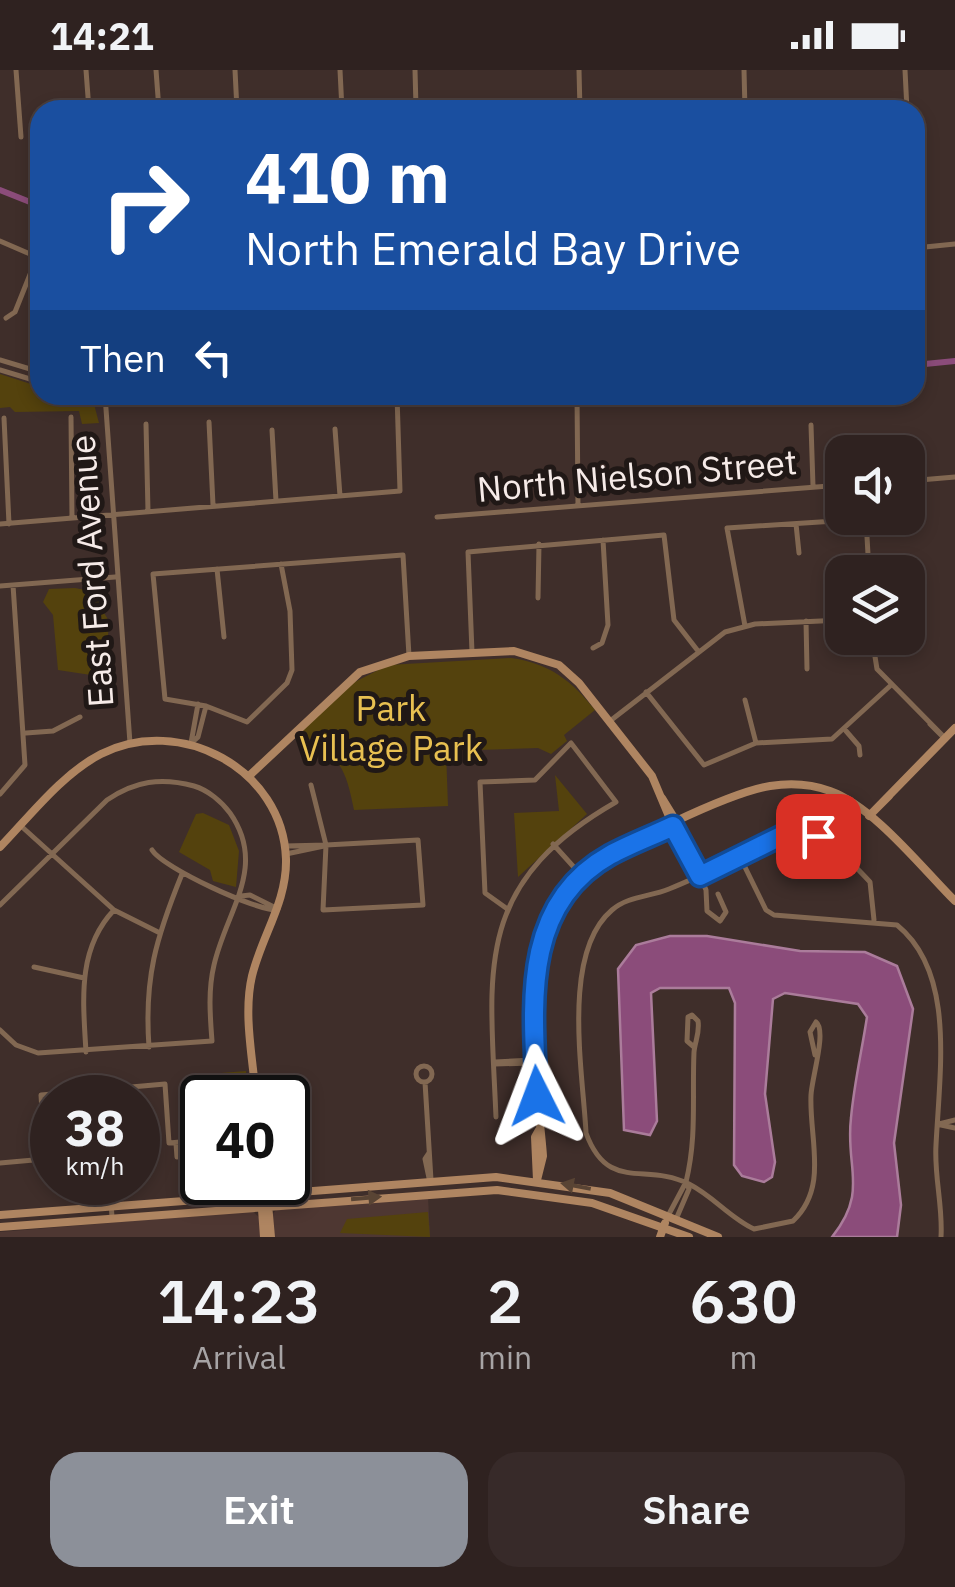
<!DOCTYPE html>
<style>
:root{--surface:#2f2220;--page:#372a29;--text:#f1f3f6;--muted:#a7a4a5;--line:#4a3f3e;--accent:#8c9099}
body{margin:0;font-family:"IBM Plex Sans",sans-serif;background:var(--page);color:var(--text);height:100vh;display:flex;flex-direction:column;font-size:38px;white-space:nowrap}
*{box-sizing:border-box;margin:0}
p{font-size:32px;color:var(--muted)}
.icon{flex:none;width:55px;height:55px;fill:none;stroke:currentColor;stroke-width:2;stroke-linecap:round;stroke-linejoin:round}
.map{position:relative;height:1167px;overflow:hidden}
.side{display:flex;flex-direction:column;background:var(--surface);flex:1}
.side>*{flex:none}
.top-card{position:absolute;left:30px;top:30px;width:895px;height:305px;border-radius:30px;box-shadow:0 5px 15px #0003,0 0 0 2px var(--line);background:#1a4fa0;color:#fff;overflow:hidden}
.fabs{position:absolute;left:825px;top:365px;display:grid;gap:20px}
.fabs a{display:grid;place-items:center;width:100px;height:100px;border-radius:20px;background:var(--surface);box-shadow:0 5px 15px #0003,0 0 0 2px var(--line);font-size:50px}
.speed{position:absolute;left:30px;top:1005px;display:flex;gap:20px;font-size:50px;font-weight:700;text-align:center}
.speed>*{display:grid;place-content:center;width:130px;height:130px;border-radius:50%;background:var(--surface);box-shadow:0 5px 15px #0003,0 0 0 2px var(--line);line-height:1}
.speed small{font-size:25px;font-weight:400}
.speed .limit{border:5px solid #111;border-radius:15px;background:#fff;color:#111}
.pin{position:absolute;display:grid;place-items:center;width:85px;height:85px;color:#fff;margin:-42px;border-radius:20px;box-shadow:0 5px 15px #0006}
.me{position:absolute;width:110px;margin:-55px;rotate:357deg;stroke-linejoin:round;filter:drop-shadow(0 0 8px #0008)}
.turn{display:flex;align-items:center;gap:35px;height:210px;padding:0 50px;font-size:45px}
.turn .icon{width:130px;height:130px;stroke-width:2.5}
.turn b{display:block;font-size:70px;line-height:85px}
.then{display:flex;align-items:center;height:95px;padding:0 50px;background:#0003;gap:20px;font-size:38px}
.eta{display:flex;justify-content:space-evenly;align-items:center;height:170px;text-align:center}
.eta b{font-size:60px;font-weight:600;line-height:70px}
.action{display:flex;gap:20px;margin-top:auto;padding:20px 50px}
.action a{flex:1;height:115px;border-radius:30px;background:var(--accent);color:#fff;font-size:40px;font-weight:600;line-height:115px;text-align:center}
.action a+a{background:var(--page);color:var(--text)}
.status{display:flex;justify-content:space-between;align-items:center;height:70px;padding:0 50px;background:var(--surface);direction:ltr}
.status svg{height:28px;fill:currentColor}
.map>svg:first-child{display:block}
.built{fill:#4e3732}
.green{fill:#54420d}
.water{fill:#8b4c7a;stroke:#ab7c9b;stroke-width:2.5}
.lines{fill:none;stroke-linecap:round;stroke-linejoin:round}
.canal{stroke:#8b4c7a;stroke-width:6}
.street{stroke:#826852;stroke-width:5}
.secondary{stroke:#af8561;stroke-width:8}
.oneway{fill:#594434}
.route-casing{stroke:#114b97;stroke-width:25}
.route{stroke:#1a73e8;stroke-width:18}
.labels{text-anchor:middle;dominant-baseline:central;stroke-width:10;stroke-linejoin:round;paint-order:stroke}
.street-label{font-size:35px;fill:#f6ebe8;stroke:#201816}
.park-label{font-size:35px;fill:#e8c051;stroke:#201816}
</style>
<div class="status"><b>14:21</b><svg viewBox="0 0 49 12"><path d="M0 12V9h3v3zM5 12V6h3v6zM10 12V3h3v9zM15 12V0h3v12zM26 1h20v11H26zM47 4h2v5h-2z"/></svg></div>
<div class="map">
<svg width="955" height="1167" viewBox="0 0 955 1167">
<rect width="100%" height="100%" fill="#3f2e2a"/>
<path class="built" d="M428 1127 430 1167H273L272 1145 276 1140Z
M252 1141 259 1147 261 1167H0V1162Z"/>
<path class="green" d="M0 304 40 317V325H66L94 334 99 353 82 354 79 341 15 342 10 337 0 338Z
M75 518 100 523 101 538 109 551 106 594 91 605 58 600 53 545 43 532 49 519Z
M511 588C549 593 572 611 595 640L564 665 567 671 551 684 538 678 446 681 448 736 354 740C345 694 339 688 300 663L347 616 388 595Z
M555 705 587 744 518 807 514 743 559 741Z
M203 743 229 755 239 781 236 817 213 811 210 800 179 782 196 744Z
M246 1001 248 1027 202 1028 199 1038 196 1005Z
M428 1142 430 1167 340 1163 347 1149Z"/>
<path class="water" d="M670 866H707L800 881 865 882 897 896 913 939 894 1073 901 1135 897 1167H832C869 1121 845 1098 851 1048 854 1014 862 980 867 947L858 934 785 923 773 929 765 1024 775 1092 772 1107 764 1112 742 1106 734 1095 735 933 729 918H660L651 923 657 1051 650 1065 624 1060 618 899 636 875Z"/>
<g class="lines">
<path class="canal" d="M0 120 40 136
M915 295 955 291"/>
<path class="street" d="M16 0 21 67
M86 0 89 40
M156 0 159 40
M235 0 237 40
M340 0 342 40
M415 0 416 37
M579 0 580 40
M744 0 745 40
M905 0 907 40
M342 39 416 37
M0 171 37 187
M915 178 955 174
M6 248 15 242 37 187
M0 290 40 302
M0 300 40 312
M82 325 103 330
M105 325 130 673
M577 325 578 435
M266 327 267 325
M71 347 72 447
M4 348 9 454
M209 352 213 435
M146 354 148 441
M811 355 813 416
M335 359 340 426
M272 360 276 431
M908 411 955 407
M437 447 842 415
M0 454 400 421 397 325
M796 454 799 483
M281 494 290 541 292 600 287 613 247 652 206 636 165 629 153 504 403 485 409 586
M217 499 224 567
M0 516 115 507
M538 528 539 474
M806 551 807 599
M745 556 727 458 866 449 869 502
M872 568 877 599 945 668
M593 578 602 573 608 555 603 470
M472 582 468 482 664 465 674 550 698 581
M646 622 704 695 756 673 832 669 890 616
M745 630 756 673
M610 651 725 562 755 554 842 550
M930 654 944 668
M846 661 859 676 860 685
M26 663 53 661 80 647
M191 673 198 667 206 636
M191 673 198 634
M0 724 25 695 13 515
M678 754 706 820 707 841 720 851 726 842 718 824
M21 756 114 840 158 862
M673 756 689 783
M553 774 581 805
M285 776 326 775 418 770 423 835 323 840 326 775 311 715
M152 780C163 798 257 841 277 840
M286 784 324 776
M739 785 766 840 774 845 897 855C955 902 940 997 936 1075 934 1106 943 1136 941 1167
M241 826 250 825 278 839
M0 835 107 730C135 711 161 707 194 716 208 720 222 732 230 743 268 797 226 841 214 895 208 920 210 945 212 971L38 983 16 975 0 960
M34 897 84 908
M149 977C144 908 156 868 182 804
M86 982C83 930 77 879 114 840
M815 985 810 962 816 952C827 960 812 1007 811 1025 809 1069 829 1117 793 1151L754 1159C730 1148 713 1126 689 1114 645 1092 608 1123 586 1063 583 1002 561 883 612 840 628 826 650 827 669 819 708 804 743 783 781 766 823 758 843 784 870 812L874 850
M495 992 533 990
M495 994 533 993
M416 1004a8 8 0 1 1 16 0a8 8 0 1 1-16 0Z
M425 1012 431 1110
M496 1047C490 901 471 815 616 732L571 673 535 710 480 712 485 823 506 838
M939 1054 955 1050
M941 1055 955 1058
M176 1073 177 1087
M429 1083 425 1089 429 1108
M0 1093 45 1089 41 1025 165 1014 169 1073 202 1070
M110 1112 112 1148
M669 1144 686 1112
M677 1147 689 1119 686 1112C697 1067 692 1028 694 982 695 971 700 963 698 951L692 945 688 947 687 971 694 977"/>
<path class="secondary" d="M249 706 360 602 409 586 514 581 559 595 579 613 652 706 673 756
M662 728 678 754
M869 746 955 658
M869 746 889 726
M0 777C30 746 62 704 101 684 180 644 283 699 286 789 287 832 262 865 252 906 243 944 253 989 256 1028
M537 1110 543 1086C538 1018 521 941 539 873 546 848 564 820 584 803 616 777 728 723 770 716 789 713 811 714 830 721 873 736 922 798 955 831
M537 1110 535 1067 539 1060
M260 1112 264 1167
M266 1112 271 1167
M0 1145 496 1107 610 1123 718 1167
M0 1157 497 1120 592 1133 689 1167
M660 1167 665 1153"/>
</g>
<defs><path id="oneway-solid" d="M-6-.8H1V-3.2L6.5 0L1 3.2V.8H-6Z" transform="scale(2.5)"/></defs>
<g class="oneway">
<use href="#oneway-solid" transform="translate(576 1116) rotate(-169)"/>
<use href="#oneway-solid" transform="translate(366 1128) rotate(-5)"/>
</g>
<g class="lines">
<g class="route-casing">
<path id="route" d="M537 1026C533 938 520 835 610 785 630 774 652 766 673 756L700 806 781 766H818"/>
</g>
<use href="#route" class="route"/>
</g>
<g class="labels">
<g class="street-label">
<text transform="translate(637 405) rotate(-5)">North Nielson Street</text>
<text transform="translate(91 501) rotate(-94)">East Ford Avenue</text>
</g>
<g class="park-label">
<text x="391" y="638">Park<tspan x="391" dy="40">Village Park</tspan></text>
</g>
</g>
</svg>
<div class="fabs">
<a><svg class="icon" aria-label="sound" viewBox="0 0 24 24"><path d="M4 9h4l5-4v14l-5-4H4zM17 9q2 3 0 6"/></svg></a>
<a><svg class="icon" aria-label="layers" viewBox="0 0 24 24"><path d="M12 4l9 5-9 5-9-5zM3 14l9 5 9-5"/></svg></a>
</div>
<div class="speed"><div>38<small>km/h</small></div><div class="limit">40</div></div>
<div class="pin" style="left:818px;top:766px;background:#d93025"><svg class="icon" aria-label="arrive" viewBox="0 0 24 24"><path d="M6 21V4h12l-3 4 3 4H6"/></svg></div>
<svg class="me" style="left:537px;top:1026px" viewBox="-20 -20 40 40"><path d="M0-17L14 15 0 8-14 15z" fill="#1a73e8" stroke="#fff" stroke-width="4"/></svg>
<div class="top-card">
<div class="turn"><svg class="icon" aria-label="right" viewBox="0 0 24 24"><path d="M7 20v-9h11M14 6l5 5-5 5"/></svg><div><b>410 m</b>North Emerald Bay Drive</div></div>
<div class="then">Then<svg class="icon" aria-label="left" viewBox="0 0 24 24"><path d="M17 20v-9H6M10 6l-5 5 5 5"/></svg></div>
</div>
</div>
<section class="side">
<div class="eta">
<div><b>14:23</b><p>Arrival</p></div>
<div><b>2</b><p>min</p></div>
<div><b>630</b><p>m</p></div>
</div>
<div class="action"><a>Exit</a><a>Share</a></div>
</section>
